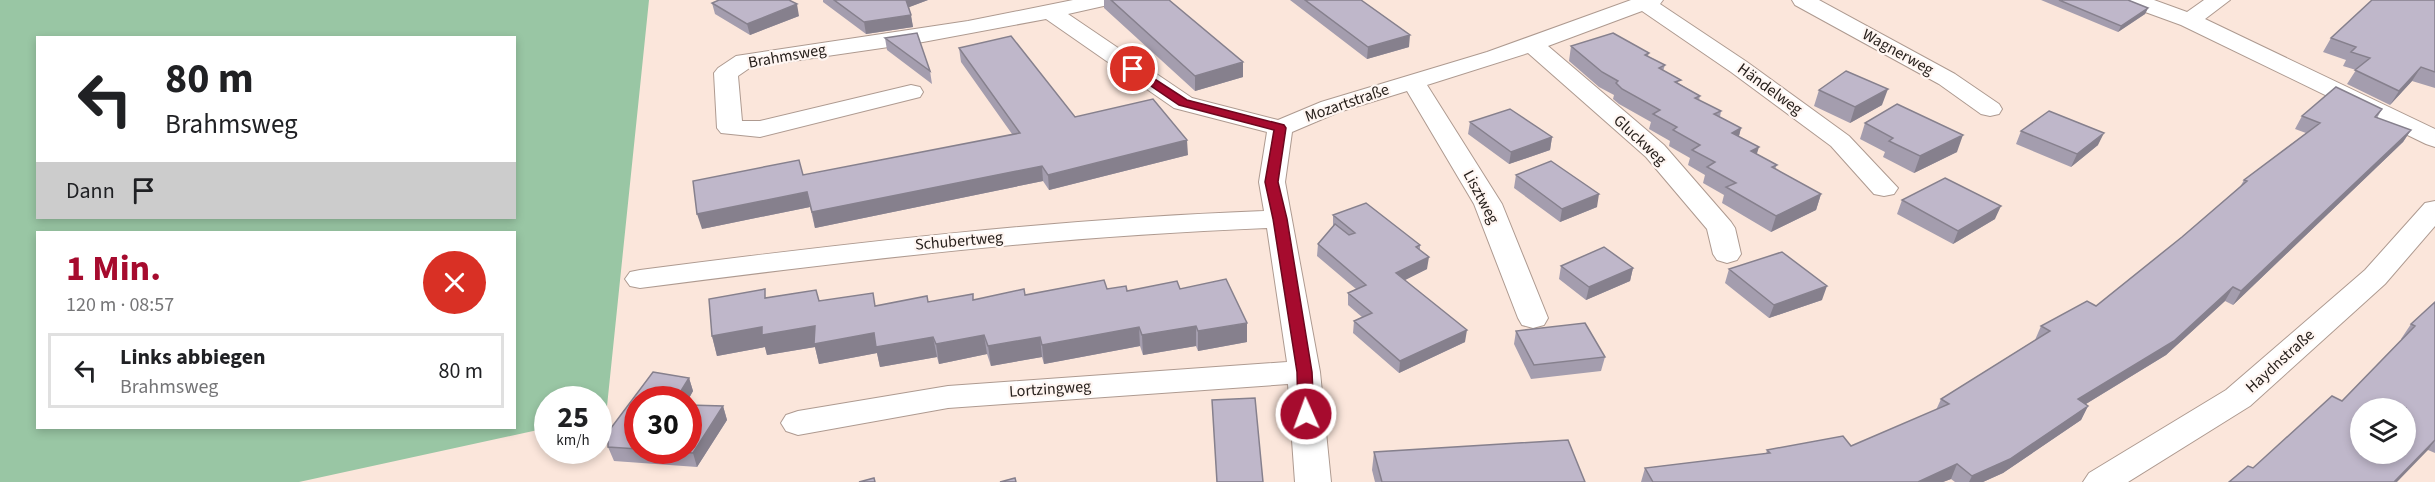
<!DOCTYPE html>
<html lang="de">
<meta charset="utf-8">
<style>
:root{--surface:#fff;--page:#f6f6f6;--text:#202124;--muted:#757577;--line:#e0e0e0;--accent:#a60b2e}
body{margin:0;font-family:"Source Sans 3",sans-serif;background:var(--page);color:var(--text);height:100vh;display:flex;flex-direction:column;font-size:22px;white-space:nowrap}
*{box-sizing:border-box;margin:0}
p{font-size:20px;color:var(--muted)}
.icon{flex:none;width:33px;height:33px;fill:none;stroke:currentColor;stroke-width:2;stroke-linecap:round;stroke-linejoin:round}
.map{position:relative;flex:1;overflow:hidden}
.drawer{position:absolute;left:36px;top:231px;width:480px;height:198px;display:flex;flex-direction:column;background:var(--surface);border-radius:0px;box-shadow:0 3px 9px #0003}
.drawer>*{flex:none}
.banner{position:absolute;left:36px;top:36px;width:480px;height:183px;border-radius:0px;box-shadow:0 3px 9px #0003;background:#fff;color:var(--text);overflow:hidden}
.controls{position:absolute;left:2350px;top:398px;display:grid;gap:12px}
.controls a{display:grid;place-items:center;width:66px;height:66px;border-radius:50%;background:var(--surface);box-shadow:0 3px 9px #0003;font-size:30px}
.speed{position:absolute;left:534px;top:386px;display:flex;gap:12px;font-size:30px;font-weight:700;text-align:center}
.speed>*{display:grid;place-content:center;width:78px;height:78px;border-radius:50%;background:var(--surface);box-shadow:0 3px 9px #0003;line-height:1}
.speed small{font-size:15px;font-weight:400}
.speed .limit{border:9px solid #d22;background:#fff;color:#111}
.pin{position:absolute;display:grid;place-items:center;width:51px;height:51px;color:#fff;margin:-26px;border:3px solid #fff;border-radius:50%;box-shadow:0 2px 6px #0007}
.me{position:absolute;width:66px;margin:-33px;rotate:358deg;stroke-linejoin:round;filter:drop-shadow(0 0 4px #0008)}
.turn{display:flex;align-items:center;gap:21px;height:126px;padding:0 30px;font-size:27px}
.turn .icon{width:78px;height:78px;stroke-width:2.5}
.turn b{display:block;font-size:42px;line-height:51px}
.then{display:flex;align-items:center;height:57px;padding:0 30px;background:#0003;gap:12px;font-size:22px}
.round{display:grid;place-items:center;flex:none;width:63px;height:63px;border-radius:32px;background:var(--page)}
.headline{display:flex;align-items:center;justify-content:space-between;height:102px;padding:0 30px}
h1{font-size:36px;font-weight:700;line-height:45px;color:var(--accent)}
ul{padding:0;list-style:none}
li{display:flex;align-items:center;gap:18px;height:75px;margin:0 12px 9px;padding:0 18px;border:3px solid var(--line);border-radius:0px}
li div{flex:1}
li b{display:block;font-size:22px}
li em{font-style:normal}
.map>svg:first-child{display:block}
.green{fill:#99c6a4;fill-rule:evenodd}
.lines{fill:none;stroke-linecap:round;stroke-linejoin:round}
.street-casing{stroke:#ae9a90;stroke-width:2}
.street{fill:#fff;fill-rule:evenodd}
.wall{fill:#a49dae}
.shaded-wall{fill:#86808d}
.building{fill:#bfb7ca;stroke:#86808d;stroke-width:1.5;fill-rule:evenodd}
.route{fill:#a60b2e;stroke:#6c071e;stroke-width:1.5}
.labels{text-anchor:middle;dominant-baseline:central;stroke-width:4.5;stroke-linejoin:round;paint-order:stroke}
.street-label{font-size:16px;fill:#28211d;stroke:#fff6f2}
</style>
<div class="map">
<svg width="2435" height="482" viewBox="0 0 2435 482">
<rect width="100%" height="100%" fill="#fbe6db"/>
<path class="green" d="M0 0H649L606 416 599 417 598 399H548L547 428 299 482H0ZM38 38H514V218H38ZM38 232H514V428H38Z"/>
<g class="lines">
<g class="street-casing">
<path id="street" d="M1073 0H1111L1108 5 1068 14 1192 98 1278 120 1321 102 1487 52 1631 0H1663L1660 4 1747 62 1849 136 1898 188 1894 194 1884 196 1874 194 1831 146 1731 72 1642 11 1548 46 1664 145 1731 222 1735 228 1741 254 1737 260 1727 263 1717 260 1713 254 1707 229 1646 157 1528 53 1427 85 1502 204 1548 318 1544 325 1533 328 1522 325 1518 318 1474 204 1407 91 1339 112 1292 132 1285 182 1320 372 1331 482H1295L1288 384 948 408 798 435 786 431 781 423 786 415 798 411 948 386 1287 362 1267 228C1057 236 849 261 640 288L630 286 625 279 630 272 640 270C848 243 1055 219 1264 211L1259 182 1267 132 1174 108 1046 19 923 42 751 67 738 76 742 121H760L911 85 920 87 923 92 920 97 760 137 721 133 717 128 714 73 718 68 736 56 968 21Z
M1792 0H1819L1955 74 1999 104 2002 109 1999 114 1990 116 1981 114 1939 84 1795 5Z
M2123 0H2154L2187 12 2204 0H2230L2205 19 2435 129V147L2426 144 2181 25 2126 5Z
M2435 201V226L2385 284 2250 406 2128 482H2083L2089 473 2226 390 2365 270 2425 203Z"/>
</g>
<use href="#street" class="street"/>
</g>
<path class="wall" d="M823 0H928L909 7 913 27 866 34 823 2Z
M1104 0H1169L1243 77 1195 91 1104 8Z
M1290 0H1361L1409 47 1367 59Z
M2041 0H2128L2148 8 2145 14 2118 32Z
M2435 0V88L2412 81 2390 105 2347 84 2356 70 2343 66 2346 60 2323 52 2331 38Z
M712 3 799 16 750 35 715 14Z
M885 38 930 71 932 84 887 50Z
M1571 46 1649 53 1648 56 1665 65 1663 71 1680 84 1700 96 1699 100 1721 111 1720 117 1741 128 1739 136 1757 154 1777 165 1775 169 1821 194 1816 210 1771 232 1722 203 1724 195 1703 183 1705 175 1688 165 1690 158 1669 146 1670 141 1649 129 1651 122 1619 104 1613 99 1614 95 1599 87 1569 61Z
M959 48 1075 117 1188 155 1049 190 1043 181 815 228 810 207 702 229 1012 134 961 62Z
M1819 90 1882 105 1850 123 1814 106Z
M2382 109 2377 118 2411 130 2403 142 2233 305 2225 301 2166 355 2086 404 2088 406 2081 420 2003 473 1983 482H1955L1951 479 1943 482H1641L1645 468 1766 454 1767 450 1851 446 1936 410 1941 399 2035 340 2041 326 2096 306 2182 237 2240 187 2244 180 2306 133 2295 129 2302 116Z
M1470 122 1552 137 1550 150 1509 164 1468 134Z
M1865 123 1957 152 1914 173 1883 157 1885 152 1860 139Z
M2021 131 2098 145 2071 167 2016 144Z
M1516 175 1597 207 1560 222 1514 188Z
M1902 200 1995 219 1953 244 1897 214Z
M1333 215 1420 245V250L1427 269 1405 280 1465 342 1399 373 1353 333 1354 321 1362 317 1348 305V293L1356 289 1317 256 1318 244 1333 227Z
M1561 266 1633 268 1630 281 1586 300 1559 279Z
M1729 269 1822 300 1769 318 1725 283Z
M1107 289 1127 291 1180 289 1247 342 1198 351 1196 346 1143 355 1140 346 1044 364 1042 357 991 366 987 354 939 364 937 357 880 367 877 353 819 364 815 347 767 355 765 347 717 356 712 336 767 297 876 306 973 300Z
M2435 302V453L2428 450 2253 468 2342 401 2402 339H2401L2411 324Z
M1516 331 1605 357 1601 371 1531 379 1514 344Z
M653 372 689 378 693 391 688 400 638 399V450H688V405L723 406 727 420 697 467 614 461 608 447V432Z
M1212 400 1263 482H1217Z
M1374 452 1585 482H1375L1372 470Z"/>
<path class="shaded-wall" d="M905 0H928L907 8Z
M797 4 799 16 750 35 747 24Z
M2148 8 2145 14 2118 32 2121 26Z
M911 15 913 27 866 34 864 22Z
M1410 35 1409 47 1367 59 1368 47Z
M1243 62V77L1195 91V76Z
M2421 67 2412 81 2390 105 2399 91Z
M1888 89 1882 105 1850 123 1855 107Z
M1741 128 1737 143 1732 133Z
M2411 130 2403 142 2233 305 2241 291Z
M2104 133 2098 145 2071 167 2077 154Z
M1963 135 1957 152 1914 173 1920 156Z
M1552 137 1550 150 1509 164 1511 152Z
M1187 140 1188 155 1049 190 1048 175Z
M1759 147 1754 163 1751 151Z
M1042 166 1043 181 815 228 812 212Z
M807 192 810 207 702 229 697 214Z
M1599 194 1597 207 1560 222 1562 209Z
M1821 194 1816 210 1771 232 1776 216Z
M2001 206 1995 219 1953 244 1958 231Z
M1429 257 1427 269 1395 285 1396 273Z
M1633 268 1630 281 1586 300 1589 287Z
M1827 286 1822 300 1769 318 1774 305Z
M2233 287 2225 301 2166 355 2071 413 2078 399Z
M1247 323V342L1198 351V331Z
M815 326 874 333 933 337 937 357 880 367 877 353 819 364 815 347 767 355 765 347 717 356 712 336 762 327Z
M1196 326V346L1143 355 1142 335Z
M1139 327 1140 346 1044 364 1042 345Z
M1467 330 1465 342 1399 373 1400 361Z
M984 335 987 354 939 364 936 344Z
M1040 337 1042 357 991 366 988 346Z
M689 378 693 391 688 400 676 399Z
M723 406 727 420 697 467 693 453Z
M2088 406 2081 420 2003 473 1983 482H1969L1972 476Z
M2435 440 2428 450 2397 482H2394Z
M1957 464 1951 479 1943 482H1918Z"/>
<path class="building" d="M719 0H789L797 4 747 24 712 3Z
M834 0H906L911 15 864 22Z
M1111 0H1169L1243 62 1195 76Z
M1305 0H1361L1410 35 1368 47Z
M2059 0H2128L2148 8 2121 26Z
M2372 0H2435V72L2421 67 2399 91 2355 70 2370 58 2351 52 2356 47 2331 38Z
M917 33 930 71 885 38Z
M1613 33 1649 53 1645 55 1665 65 1659 68 1681 80 1675 82 1700 96 1695 98 1721 111 1714 114 1741 128 1732 133 1759 147 1751 151 1777 165 1772 167 1821 194 1776 216 1726 187 1736 183 1707 167 1715 162 1692 150 1700 145 1673 130 1677 127 1653 114 1660 110 1622 89 1616 83 1618 81 1602 72 1571 46Z
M1011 36 1075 117 1153 99 1187 140 1048 175 1042 166 812 212 807 192 697 214 693 181 799 160 803 175 1020 133 959 48Z
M1846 71 1888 89 1855 107 1819 90Z
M2336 87 2382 109 2375 117 2411 130 2241 291 2233 287 2174 341 2078 399 2088 406 2010 459 1972 476 1957 464 1918 482H1653L1645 468 1770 453 1767 450 1843 436 1851 446 1949 404 1941 399 2050 331 2041 326 2087 301 2096 306 2182 237 2247 181 2244 180 2320 123 2302 116Z
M1897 104 1963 135 1920 156 1889 141 1893 138 1865 123Z
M1510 109 1552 137 1511 152 1470 122Z
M2049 111 2104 133 2077 154 2021 131Z
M1551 161 1599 194 1562 209 1516 175Z
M1945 178 2001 206 1958 231 1902 200Z
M1366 203 1420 245 1416 247 1429 257 1396 273 1467 330 1400 361 1354 321 1372 313 1348 293 1366 285 1318 244 1335 224 1349 235 1355 233 1333 215Z
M1604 247 1633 268 1589 287 1561 266Z
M1782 252 1827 286 1774 305 1729 269Z
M1226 279 1247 323 1198 331 1196 326 1142 335 1139 327 1042 345 1040 337 988 346 984 335 936 344 933 337 876 347 874 333 814 344 815 326 762 335V327L712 336 709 299 765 289V298L816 290 819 301 873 293 875 306 927 296 928 302 973 294V300L1024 289 1025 295 1104 280 1107 289 1126 286 1127 291 1177 281 1180 289Z
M2435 302V440L2394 482H2229L2248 466 2253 468 2332 396 2342 401 2415 326 2411 324ZM2361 408H2406V453H2361Z
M1585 323 1605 357 1534 365 1516 331Z
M653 372 689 378 676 399H638V449L608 447V432Z
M1255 398 1263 482H1217L1212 400Z
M688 405 723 406 693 453 648 450H688Z
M1568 440 1585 482H1382L1374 452Z
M874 478 875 482H859Z
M1015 478 1016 482H1000Z"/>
<path class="route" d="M1133 65 1187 100 1284 125 1286 128 1278 182 1287 219 1312 372 1314 414 1311 418H1300L1298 414 1297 372 1273 219 1265 182 1274 130 1179 105 1129 71V66Z"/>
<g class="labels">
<g class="street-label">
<text transform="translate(1898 52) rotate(29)">Wagnerweg</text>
<text transform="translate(787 56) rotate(-10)">Brahmsweg</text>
<text transform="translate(1770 89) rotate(36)">Händelweg</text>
<text transform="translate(1347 103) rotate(-19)">Mozartstraße</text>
<text transform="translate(1640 140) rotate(43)">Gluckweg</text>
<text transform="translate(1481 197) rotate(62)">Lisztweg</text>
<text transform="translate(959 241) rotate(-5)">Schubertweg</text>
<text transform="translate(2280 361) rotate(-42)">Haydnstraße</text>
<text transform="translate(1050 389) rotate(-4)">Lortzingweg</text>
</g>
</g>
</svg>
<div class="controls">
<a><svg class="icon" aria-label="layers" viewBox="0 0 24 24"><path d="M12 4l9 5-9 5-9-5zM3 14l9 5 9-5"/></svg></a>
</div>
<div class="speed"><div>25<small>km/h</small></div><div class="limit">30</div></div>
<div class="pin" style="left:1133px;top:69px;background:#d93025"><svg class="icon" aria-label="arrive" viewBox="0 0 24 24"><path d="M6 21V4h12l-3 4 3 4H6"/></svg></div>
<svg class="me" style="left:1306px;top:414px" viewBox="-20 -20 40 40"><circle r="17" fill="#a60b2e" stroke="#fff" stroke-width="3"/><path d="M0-11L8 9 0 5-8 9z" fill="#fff"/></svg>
<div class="banner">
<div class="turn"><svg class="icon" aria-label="left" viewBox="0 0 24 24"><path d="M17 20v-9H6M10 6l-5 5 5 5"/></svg><div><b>80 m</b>Brahmsweg</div></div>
<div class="then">Dann<svg class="icon" aria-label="arrive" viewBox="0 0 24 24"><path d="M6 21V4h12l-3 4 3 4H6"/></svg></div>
</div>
<section class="drawer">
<div class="headline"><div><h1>1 Min.</h1><p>120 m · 08:57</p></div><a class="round" style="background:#d93025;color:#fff"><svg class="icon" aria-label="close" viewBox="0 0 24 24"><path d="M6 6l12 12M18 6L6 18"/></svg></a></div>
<ul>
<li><svg class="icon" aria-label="left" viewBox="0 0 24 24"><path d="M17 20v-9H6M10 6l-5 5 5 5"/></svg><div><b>Links abbiegen</b><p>Brahmsweg</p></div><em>80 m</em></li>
</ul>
</section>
</div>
